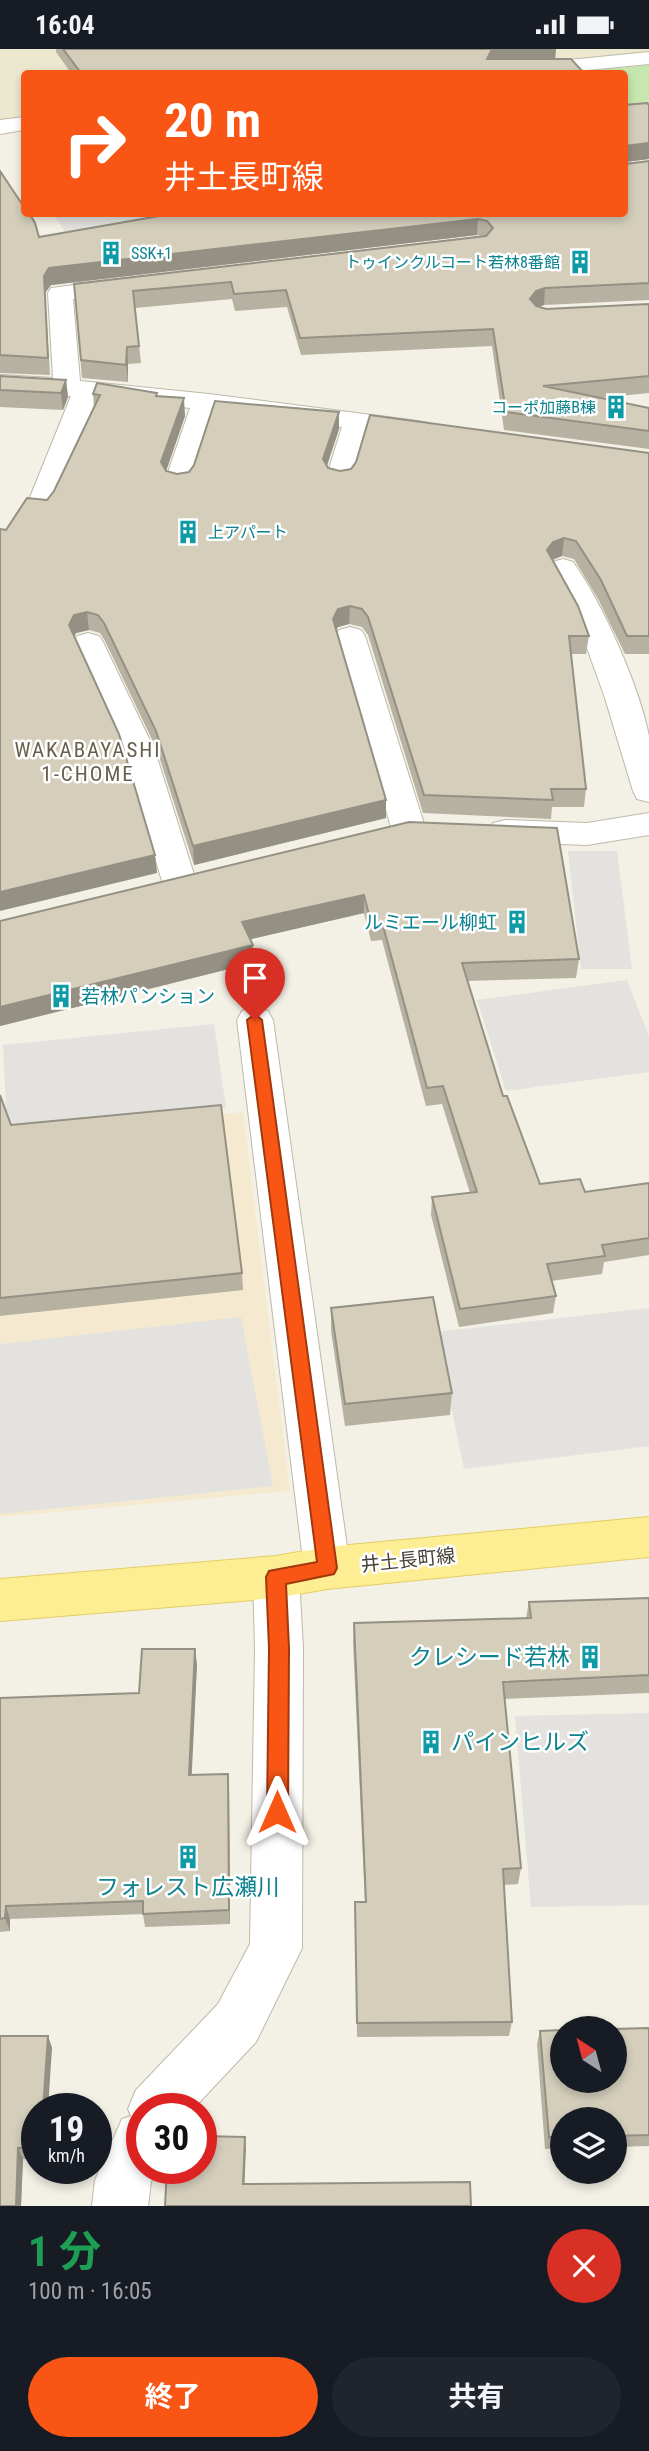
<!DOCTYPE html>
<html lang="ja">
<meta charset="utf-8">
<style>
:root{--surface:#171b24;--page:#20242c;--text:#f1f3f6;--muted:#9ea1a6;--accent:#f95616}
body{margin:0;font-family:"Roboto Condensed","Noto Sans JP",sans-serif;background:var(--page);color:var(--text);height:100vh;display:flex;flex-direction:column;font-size:26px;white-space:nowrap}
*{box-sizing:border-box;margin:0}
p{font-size:23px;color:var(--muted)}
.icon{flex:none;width:38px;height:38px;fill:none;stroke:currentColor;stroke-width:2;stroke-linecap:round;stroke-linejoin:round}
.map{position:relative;height:2157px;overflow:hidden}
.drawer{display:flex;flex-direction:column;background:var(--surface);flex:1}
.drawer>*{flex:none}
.top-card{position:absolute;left:21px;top:21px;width:607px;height:147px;border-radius:7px;box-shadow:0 4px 10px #0003;background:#f95616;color:#fff;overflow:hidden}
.needle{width:46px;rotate:324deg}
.tools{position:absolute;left:550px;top:1967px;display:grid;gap:14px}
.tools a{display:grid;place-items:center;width:77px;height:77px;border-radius:50%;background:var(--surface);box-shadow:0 4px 10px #0003;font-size:35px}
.speed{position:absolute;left:21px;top:2044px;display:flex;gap:14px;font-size:35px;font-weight:700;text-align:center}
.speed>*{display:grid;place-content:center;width:91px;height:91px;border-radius:50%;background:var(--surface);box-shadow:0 4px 10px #0003;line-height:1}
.speed small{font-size:18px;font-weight:400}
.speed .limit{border:10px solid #d22;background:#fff;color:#111}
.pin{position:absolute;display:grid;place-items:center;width:60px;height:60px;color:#fff;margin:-72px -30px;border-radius:50% 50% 50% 0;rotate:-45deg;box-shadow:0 0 7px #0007}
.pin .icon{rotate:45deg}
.me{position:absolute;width:77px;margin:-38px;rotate:0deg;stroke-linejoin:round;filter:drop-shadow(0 0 5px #0008)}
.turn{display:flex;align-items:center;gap:24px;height:147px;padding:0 28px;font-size:32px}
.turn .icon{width:91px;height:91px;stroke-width:2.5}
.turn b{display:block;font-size:49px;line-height:60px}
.round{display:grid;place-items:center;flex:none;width:74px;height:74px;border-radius:37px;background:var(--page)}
.overview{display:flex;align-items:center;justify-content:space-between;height:119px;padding:0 28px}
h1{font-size:42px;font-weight:700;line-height:52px;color:#1e9e55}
.cta{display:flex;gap:14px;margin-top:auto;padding:14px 28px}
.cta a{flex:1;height:80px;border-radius:42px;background:var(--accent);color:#fff;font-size:28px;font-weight:700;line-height:80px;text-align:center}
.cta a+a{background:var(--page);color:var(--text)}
.status{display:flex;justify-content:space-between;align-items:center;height:49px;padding:0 35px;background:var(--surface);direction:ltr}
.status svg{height:19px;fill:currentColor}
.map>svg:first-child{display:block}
.commercial{fill:#f5ead0}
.education{fill:#ece8cf}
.green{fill:#c6e7ae}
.parking{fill:#e3e2de}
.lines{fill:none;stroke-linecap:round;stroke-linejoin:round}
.minor-casing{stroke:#beb9a8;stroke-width:2}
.major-casing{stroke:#e3ce63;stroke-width:2}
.minor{fill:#fff;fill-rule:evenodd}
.major{fill:#feee93;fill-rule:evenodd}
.wall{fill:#b6b1a1}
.shaded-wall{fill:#949083}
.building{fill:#d4cebb;stroke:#949083;stroke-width:2}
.route{fill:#f95616;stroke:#a2380e;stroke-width:2}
.labels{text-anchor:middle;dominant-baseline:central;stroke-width:5;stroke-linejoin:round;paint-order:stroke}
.far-culture-label{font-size:16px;fill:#0d838f;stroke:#fff;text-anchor:start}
.culture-label{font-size:19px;fill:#0d838f;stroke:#fff;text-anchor:end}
.street-label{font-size:19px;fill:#454135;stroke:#fff}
.neighbourhood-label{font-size:21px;letter-spacing:2px;fill:#68604c;stroke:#fff}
.near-culture-label{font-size:23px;fill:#0d838f;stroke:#fff;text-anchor:end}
</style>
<div class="status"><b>16:04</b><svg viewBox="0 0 49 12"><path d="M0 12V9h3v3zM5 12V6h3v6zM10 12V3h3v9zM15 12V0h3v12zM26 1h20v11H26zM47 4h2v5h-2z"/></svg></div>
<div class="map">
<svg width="649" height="2157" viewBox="0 0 649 2157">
<rect width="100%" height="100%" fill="#f3f0e5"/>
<path class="commercial" d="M243 1063 290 1442 0 1468V1088Z"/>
<path class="education" d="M0 0H649V4L434 24H24V69L0 72Z"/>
<path class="green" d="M649 16V59L625 62V24L577 23Z"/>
<path class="parking" d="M54 165H152L160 178 72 195Z
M568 802H617L632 920H581Z
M627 931 649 987V1023L506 1042 477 951Z
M214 975 226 1059 7 1081 3 996Z
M649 1259V1397L464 1420 436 1283Z
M241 1268 273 1437 0 1465V1295Z
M649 1664V1856L531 1858 515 1667Z"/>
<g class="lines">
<g class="minor-casing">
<path id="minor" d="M649 3V15L557 24H488L492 20 499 18Z
M24 68V81L0 85V71Z
M128 229 137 231 140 236 137 241 73 250 80 332 209 345 418 372 428 374 431 380 428 386 418 388 368 381 354 429 350 435 340 437 330 435 326 429 342 378 216 362 193 432 189 438 179 440 169 438 165 432 190 359 97 349 54 458 50 464 40 466 30 464 26 458 71 347 0 342V326L53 329 48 244 51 239Z
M563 510 573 513C603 555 639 637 649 687 649 708 649 732 649 753L637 750 633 742 605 649 578 574 548 519 553 513Z
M350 578 361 581 365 587 425 778 420 786 408 789 396 786 391 778 335 587 339 581Z
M88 584 99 587 103 593 155 702 196 832 191 840 179 844 167 840 162 832 123 702 73 593 77 587Z
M649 764V786L587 796 505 793 493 790 488 782 493 774 505 771 587 774Z
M255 958 268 962 273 971 350 1519 343 1534 327 1540 311 1534 304 1519 237 971 242 962Z
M276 1507 292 1513 299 1528 303 1599 302 1899 256 1993 193 2060H142V2119H157L151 2133 148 2157H92L95 2131 122 2070 131 2067 128 2060 136 2041 218 1955 250 1895 255 1599 253 1528 260 1513Z"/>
</g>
<g class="major-casing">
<path id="major" d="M649 1468V1508L327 1540 276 1549 0 1572V1530L276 1507 327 1498Z"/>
</g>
<use href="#minor" class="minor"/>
<use href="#major" class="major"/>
</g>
<path class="wall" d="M56 0H556L555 10 584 24H71L56 3Z
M625 56H649V110L625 113V115L649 112V251L544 256 538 258 546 260 649 255V344L600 349 649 359V400L504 381 492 297 301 306 287 258 235 262 232 250 135 259 141 314 128 315V333L82 329 74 235 481 187 477 186 51 236 45 244 50 326 0 324V122L39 188 158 167 157 164H625Z
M0 327 66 331 68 348 63 361 0 358Z
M157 344V347L185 367 166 422 177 425 189 423 339 363V380L327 417 328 419 340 422 649 404V605H625L598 550 574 510 562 507 553 511 589 587 586 605H571L586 740 584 758H552L551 770 423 764 368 586 362 578 349 575 338 578 336 582 386 769 194 816 157 701 105 592 100 584 89 581 76 584 74 588 155 806 157 824 6 481 47 451 54 442 94 359 93 345Z
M409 773 579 910 576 929 467 932 503 1047 540 1135 585 1143 649 1134V1206L604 1213 602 1225 551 1232 556 1247 553 1264 459 1278 431 1166 432 1148 470 1144 442 1055 426 1057 382 891 371 892 364 864 250 890 253 914 0 977Z
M0 1046 11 1076 242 1224 243 1241 0 1267Z
M331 1259 452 1344 450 1366 345 1377 331 1282Z
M649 1549V1644L504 1650 521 1819 518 1835 504 1836 512 1973 509 1987 357 1988 355 1853H365L353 1593 354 1574 526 1569 529 1553Z
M197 1615 191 1726 228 1725 229 1739 230 1875 145 1878 143 1865 10 1870V1882L0 1883V1649L139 1644Z
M649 1979V2097L614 2098V2070H562V2099L545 2100 537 1995 540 1982Z
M48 1987 52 1999 37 2060V2110H23L21 2157H0Z"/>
<path class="shaded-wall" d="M498 0H556L555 10H487L491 2Z
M649 94V110L625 113V97Z
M478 170 477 186 51 236 45 244 50 326 44 227 49 219Z
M545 239 544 256 534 260 530 250 536 242Z
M127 298 128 315V333L126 316Z
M66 331 68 348 63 361 61 344Z
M184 349 185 367 163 431 161 413Z
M339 363V380L323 428V410Z
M564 489 562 507 551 511 547 501 553 493Z
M350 557 349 575 338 578 332 588 333 570 338 560Z
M87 563 89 581 76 584 71 594 69 576 74 566Z
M386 751V769L194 816 193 797Z
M155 806 157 824 0 862V843Z
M364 846V864L243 892 242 873Z
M253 896V914L0 977V958Z
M195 1600 197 1615 191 1741 189 1726Z
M228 1725 229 1739 230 1875 229 1861Z
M6 1857 10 1870V1882L5 1869Z
M48 1987 52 1999 48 2060H43Z
M245 2088 246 2099 244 2146 243 2135Z
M18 2099 23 2110 21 2157H16Z"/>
<path class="building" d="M63 0H498L491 2 487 10H571L584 24H81Z
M647 54 649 56V94L625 97V115L649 112V234L545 239 536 242 530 250 536 257 546 260 649 255V327L543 337 649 359V382L506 363 493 280 300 289 286 241 234 245 231 233 133 242 139 297 127 298 126 316 81 311 74 235 486 187 493 179 487 172 478 170 49 219 44 227 48 309 0 306V122L24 158V164H29L35 174 39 188 165 166 164 164H625V56Z
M0 327 66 331 61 344 0 341Z
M97 334 157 344 156 347 184 349 161 413 166 422 177 425 189 423 194 416 215 352 339 363 323 410 328 419 340 422 351 420 356 413 370 366 649 404V587H627L601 531 576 492 564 489 553 493 547 501 578 557 589 587H569L586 740H551L553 751 424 746 368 568 362 560 350 557 338 560 333 570 386 751 193 797 156 682 104 574 98 566 87 563 74 566 69 576 119 685 155 806 0 843V480L6 481 27 449 47 451 54 442 100 346 93 345Z
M409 773 557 779 579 910 462 914 503 1047H507L540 1135 580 1130 585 1143 649 1134V1189L602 1196 605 1207 547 1215 556 1247 460 1260 432 1148 477 1143 443 1037 427 1039 382 873 371 874 364 846 242 873 253 896 0 958V872Z
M0 1046 11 1076 221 1056 242 1224 0 1249Z
M433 1248 452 1344 345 1355 331 1259Z
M649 1549V1626L503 1633 521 1819 503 1820 512 1973 357 1974 355 1853H366L354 1574 531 1569 529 1553Z
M142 1600H195L189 1726 228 1725 229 1861 143 1865V1852L6 1857 5 1869 0 1870V1649L139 1644Z
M649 1979V2086L614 2087V2070H562V2088H549L540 1982 562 1981V2032H614V1980Z
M0 1987H48L43 2060H37V2098L18 2099 16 2157H0Z
M201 2087 245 2088 243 2135 470 2133 471 2157H165L167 2119H201Z"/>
<path class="route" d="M255 965 262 971 337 1519 334 1525 286 1535 289 1599 288 1763 285 1770 277 1773 270 1770 267 1763 269 1599 266 1528 269 1522 317 1513 247 971Z"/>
<defs>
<g id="building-bare" transform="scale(1.89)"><path d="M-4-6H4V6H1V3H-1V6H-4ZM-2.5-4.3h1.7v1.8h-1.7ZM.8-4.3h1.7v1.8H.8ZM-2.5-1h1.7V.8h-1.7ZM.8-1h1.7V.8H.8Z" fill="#0f9aa8" stroke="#fff" stroke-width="2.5" paint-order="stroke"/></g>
</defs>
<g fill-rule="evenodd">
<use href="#building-bare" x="111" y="204"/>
<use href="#building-bare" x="580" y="213"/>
<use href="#building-bare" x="616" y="358"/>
<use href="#building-bare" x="188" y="483"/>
<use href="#building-bare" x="517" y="873"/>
<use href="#building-bare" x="61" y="947"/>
<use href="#building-bare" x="590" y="1608"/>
<use href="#building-bare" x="431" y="1693"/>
<use href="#building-bare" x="188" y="1808"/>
</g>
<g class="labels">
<g class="far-culture-label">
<text x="131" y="204">SSK+1</text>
<text x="560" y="213" text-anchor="end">トゥインクルコート若林8番館</text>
<text x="596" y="358" text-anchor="end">コーポ加藤B棟</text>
<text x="208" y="483">上アパート</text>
</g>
<g class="culture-label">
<text x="497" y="873">ルミエール柳虹</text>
<text x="81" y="947" text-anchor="start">若林パンション</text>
</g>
<g class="street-label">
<text transform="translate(408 1511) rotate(-6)">井土長町線</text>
</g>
<g class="neighbourhood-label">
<text x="88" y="701">WAKABAYASHI<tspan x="88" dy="24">1-CHOME</tspan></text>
</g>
<g class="near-culture-label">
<text x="570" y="1608">クレシード若林</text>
<text x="451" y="1693" text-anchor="start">パインヒルズ</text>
<text x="188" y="1838" text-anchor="middle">フォレスト広瀬川</text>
</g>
</g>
</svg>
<div class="tools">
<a><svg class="needle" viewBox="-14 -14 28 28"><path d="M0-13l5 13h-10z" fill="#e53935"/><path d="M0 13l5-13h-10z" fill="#9ea1a6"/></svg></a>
<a><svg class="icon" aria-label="layers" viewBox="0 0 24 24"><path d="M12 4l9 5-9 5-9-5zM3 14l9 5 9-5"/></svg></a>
</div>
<div class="speed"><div>19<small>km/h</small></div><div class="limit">30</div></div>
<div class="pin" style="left:255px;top:971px;background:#d93025"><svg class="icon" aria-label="arrive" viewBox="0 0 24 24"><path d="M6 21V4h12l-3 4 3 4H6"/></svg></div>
<svg class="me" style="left:277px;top:1763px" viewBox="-20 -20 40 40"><path d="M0-17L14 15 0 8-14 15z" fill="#f95616" stroke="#fff" stroke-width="4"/></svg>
<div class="top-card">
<div class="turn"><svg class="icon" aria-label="right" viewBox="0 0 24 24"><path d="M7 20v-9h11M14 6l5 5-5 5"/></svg><div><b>20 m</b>井土長町線</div></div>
</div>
</div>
<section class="drawer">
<div class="overview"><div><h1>1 分</h1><p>100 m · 16:05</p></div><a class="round" style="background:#d93025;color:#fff"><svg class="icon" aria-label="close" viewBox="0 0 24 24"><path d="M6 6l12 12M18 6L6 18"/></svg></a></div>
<div class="cta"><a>終了</a><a>共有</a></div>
</section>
